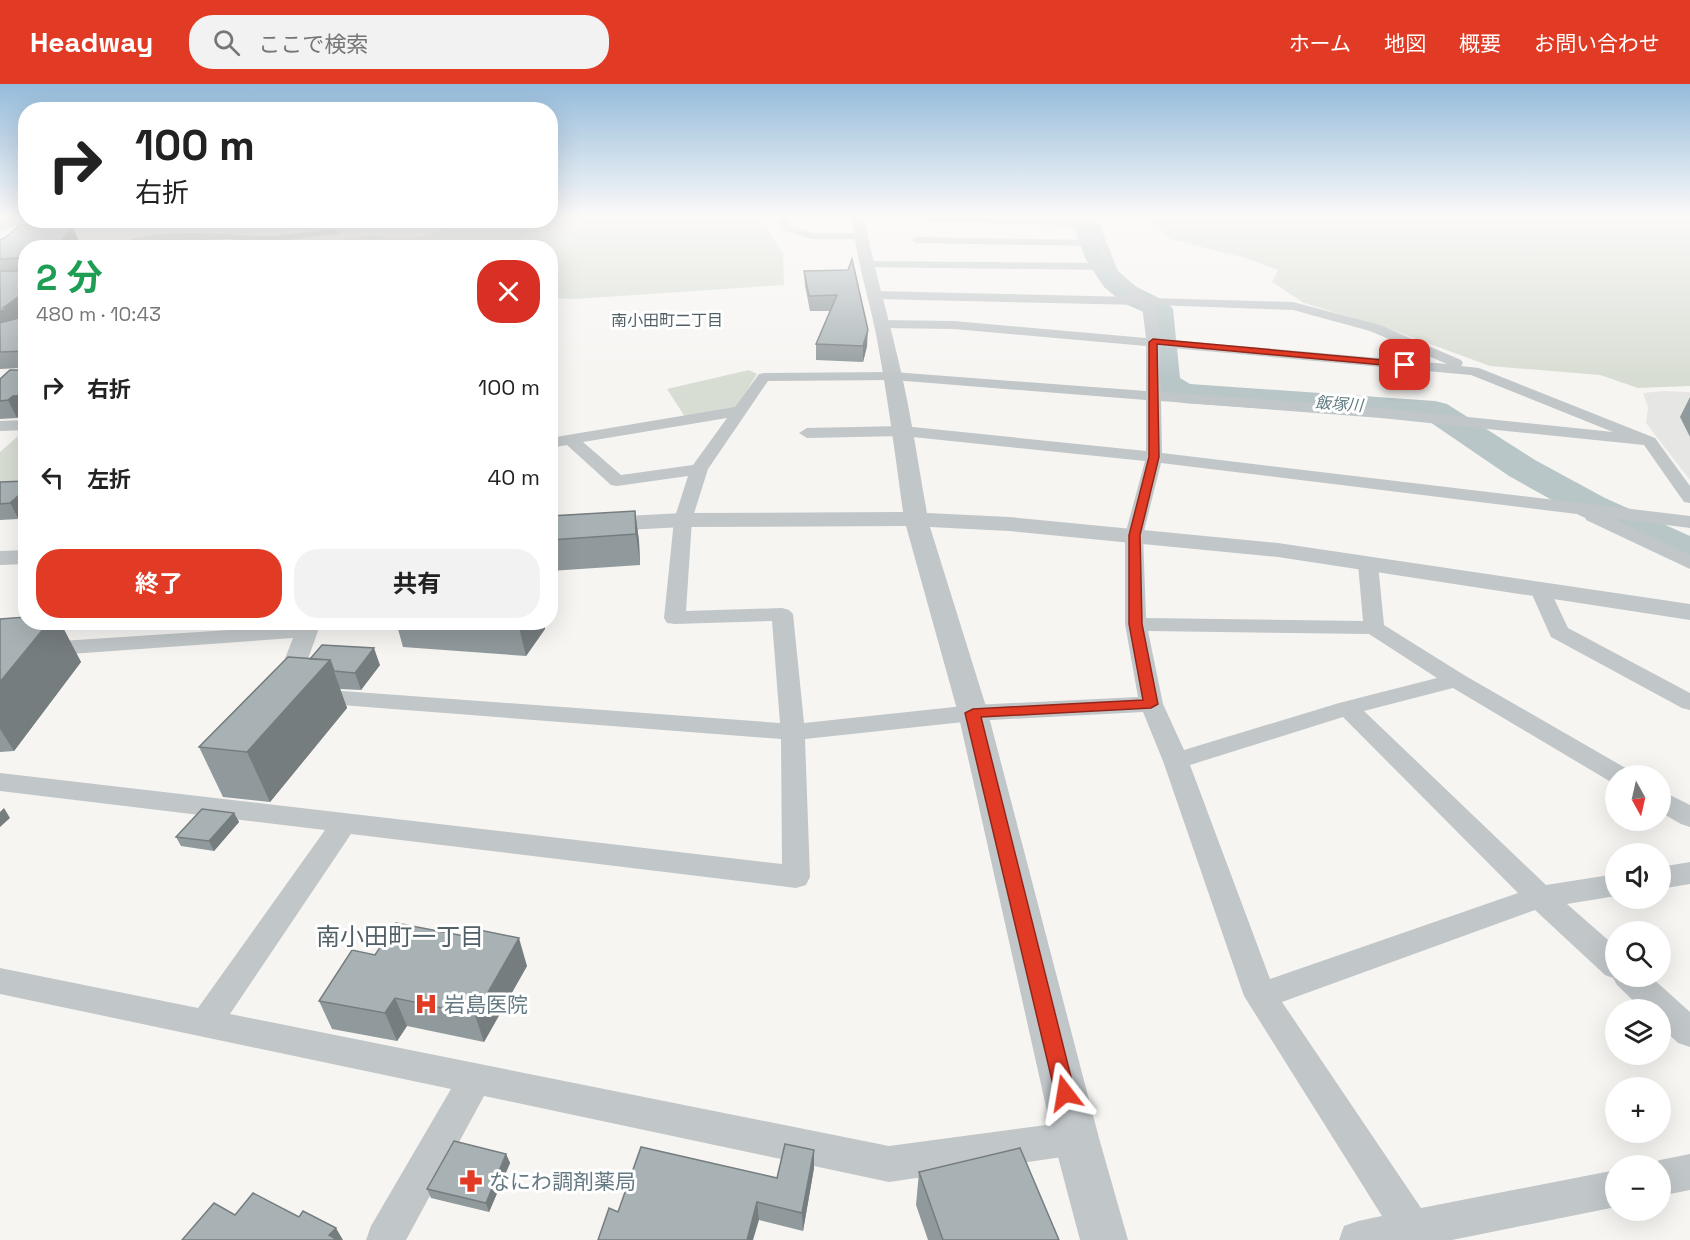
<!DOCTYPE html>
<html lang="ja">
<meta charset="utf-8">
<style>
:root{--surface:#fff;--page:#f2f2f2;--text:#222;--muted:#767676;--accent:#e23b25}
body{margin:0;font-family:"Space Grotesk","Noto Sans JP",sans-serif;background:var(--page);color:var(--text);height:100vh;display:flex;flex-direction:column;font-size:22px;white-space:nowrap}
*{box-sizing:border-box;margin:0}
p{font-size:20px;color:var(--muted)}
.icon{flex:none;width:33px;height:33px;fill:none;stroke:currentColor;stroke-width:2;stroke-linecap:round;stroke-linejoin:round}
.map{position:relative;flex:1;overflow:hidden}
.panel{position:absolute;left:18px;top:156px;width:540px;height:390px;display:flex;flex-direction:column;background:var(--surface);border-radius:24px;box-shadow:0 6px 24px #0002}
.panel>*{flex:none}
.guide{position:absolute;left:18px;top:18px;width:540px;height:126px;border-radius:24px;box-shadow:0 6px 24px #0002;background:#fff;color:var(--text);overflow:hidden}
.needle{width:39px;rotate:172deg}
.fabs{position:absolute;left:1605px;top:681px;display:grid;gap:12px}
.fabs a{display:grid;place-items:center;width:66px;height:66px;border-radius:50%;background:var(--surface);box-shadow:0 6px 24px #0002;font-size:30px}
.pin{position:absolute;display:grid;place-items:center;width:51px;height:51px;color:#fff;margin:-26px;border-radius:12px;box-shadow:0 3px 9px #0006}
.me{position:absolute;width:66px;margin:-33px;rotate:346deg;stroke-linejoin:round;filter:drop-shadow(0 0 4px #0008)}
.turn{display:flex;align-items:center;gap:21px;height:126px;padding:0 18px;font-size:27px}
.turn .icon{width:78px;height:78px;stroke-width:2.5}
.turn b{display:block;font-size:42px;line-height:51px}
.round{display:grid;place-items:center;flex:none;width:63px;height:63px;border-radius:24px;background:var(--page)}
.overview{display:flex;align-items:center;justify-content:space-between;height:102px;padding:0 18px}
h1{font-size:36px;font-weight:700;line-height:45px;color:#1e9e55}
.button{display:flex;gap:12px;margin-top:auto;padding:12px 18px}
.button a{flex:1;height:69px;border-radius:24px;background:var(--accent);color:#fff;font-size:24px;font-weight:700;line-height:69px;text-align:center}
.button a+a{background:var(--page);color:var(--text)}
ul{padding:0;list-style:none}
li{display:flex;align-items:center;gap:18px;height:90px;padding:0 18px}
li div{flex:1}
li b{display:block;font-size:22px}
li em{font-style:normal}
header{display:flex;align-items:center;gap:36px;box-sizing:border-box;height:84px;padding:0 30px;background:var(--accent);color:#fff}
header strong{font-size:28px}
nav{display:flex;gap:33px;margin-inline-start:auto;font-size:21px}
.search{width:420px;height:54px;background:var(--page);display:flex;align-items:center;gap:15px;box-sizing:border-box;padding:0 21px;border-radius:24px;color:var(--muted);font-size:22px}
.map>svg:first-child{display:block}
.built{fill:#e6e7e5}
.green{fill:#d8ddd3}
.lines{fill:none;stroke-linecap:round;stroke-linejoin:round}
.river{fill:#b8c6c8;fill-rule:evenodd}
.secondary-casing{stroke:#b3babd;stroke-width:2}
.minor{fill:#c1c6c8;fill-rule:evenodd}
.tertiary{fill:#c1c6c8;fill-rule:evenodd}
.secondary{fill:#fff;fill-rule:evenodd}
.wall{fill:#90999c}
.shaded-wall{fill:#767d7f}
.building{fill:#a8b2b5;stroke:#767d7f;stroke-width:1.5}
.route{fill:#e23b25;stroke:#932618;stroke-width:1.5}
.labels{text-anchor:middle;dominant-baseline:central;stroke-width:6;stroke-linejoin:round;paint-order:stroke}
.far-neighbourhood-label{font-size:16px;fill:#526168;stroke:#fff}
.far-water-label{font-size:16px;font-style:italic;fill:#607b80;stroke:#fff}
.near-poi-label{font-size:21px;fill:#657983;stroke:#fff;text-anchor:start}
.near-neighbourhood-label{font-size:24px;fill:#526168;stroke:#fff}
</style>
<header>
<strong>Headway</strong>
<div class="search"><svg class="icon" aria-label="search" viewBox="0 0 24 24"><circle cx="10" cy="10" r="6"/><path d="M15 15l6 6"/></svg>ここで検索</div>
<nav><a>ホーム</a><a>地図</a><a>概要</a><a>お問い合わせ</a></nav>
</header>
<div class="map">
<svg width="1690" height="1156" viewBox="0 0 1690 1156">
<rect width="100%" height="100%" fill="#f6f5f2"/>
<path class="built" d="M1664 307 1690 308V396L1646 339 1648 323 1643 309Z"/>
<path class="green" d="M551 132H760L783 170 784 201 576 215 551 214 550 164 284 163 373 151C395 156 420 155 441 147L436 141 444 138 443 137 550 136Z
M1143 132H1690V302L1638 304 1600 291 1490 282 1392 246 1304 219 1272 198 1278 186 1245 174 1171 155Z
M149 137H405L354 138 307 145 167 141Z
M749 286 757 290 736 324 685 333 667 305Z
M25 346V397L0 398V368Z"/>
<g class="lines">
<path class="river" d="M6 132 13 133 16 138 13 143 0 147V133Z
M1059 132H1085C1103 149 1106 174 1122 192 1136 207 1164 212 1173 225L1180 294 1190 300 1435 317 1447 320 1535 376 1605 414 1690 452V479L1675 476 1577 430 1509 392 1427 336 1183 319C1170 315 1157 309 1149 298L1146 229 1123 219 1104 203 1085 174 1076 148Z"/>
<g class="secondary-casing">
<path id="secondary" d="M25 133 26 136H37C28 149 16 166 0 170V158L12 149Z"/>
</g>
<path class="minor" d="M779 132H789L790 142 813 149H861L866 152 861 155H812L781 146Z
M853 132 1083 136 1080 132H1091L1099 139 1118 187 1149 214 1293 218 1380 241 1461 276 1463 279 1461 282 1479 284 1655 354 1690 402V419L1684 418 1644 361 1381 334 1161 317 1162 369 1690 432V444L1612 434 1690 471V485L1586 436 1585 431 1161 379 1143 451 1146 534 1363 537 1358 480 1361 476H1375L1378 480 1384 541 1464 591 1629 686 1633 692H1616V700L1611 698 1453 604 1364 627 1546 801 1616 790V812L1567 820 1616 863V892H1650L1690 928V963L1678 959 1660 942V926H1643L1617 901 1613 894 1605 891 1535 826 1282 918 1421 1124 1616 1086V1123L1452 1156H1339L1344 1142 1358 1137 1382 1132 1244 912 1163 677 1143 628 973 637 805 655 810 793 806 801 796 804 351 750 230 930 889 1062 1076 1037 1089 1042 1094 1054 1089 1066 1076 1071 889 1098 484 1012 406 1156H366L371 1142 451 1005 0 910V884L198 924 325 746 0 707V689L782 780 781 655 315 619 307 617 303 612 307 607 315 605 780 639 772 537 675 540 667 539 664 534 674 436 688 392 617 402 611 401 567 361 550 364V354L735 323 759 290 764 289 893 288 1146 307V262L954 245 882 244 875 240 882 236 954 237 1146 254 1142 221 874 215 868 211 874 207 1133 213 1118 200 1107 186 865 183 859 180 865 177 1103 179 1097 162 916 159 911 156 916 153 1095 156 1089 142 858 135ZM1155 221 1293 226 1370 247 1447 280 1160 255ZM1160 263 1471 291 1613 348 1381 324 1161 308ZM893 296 1146 316V367L903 342 807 344 799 349 807 354 903 352 1145 377 1125 451V540L1138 613 973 621 804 639 793 530 789 526 782 524 686 527 692 436 708 385 768 297ZM727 334 693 381 621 391 583 358ZM1148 547 1369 550 1437 594 1339 619 1184 666 1163 620ZM1343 633 1518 809 1270 895 1190 681Z
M334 145 339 148 338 150 269 158 227 155 136 159 128 164H114C141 140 233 152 269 152 291 151 313 147 334 145Z
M26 336V346L0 347V337Z
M1540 500 1547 502 1550 506 1568 544 1690 609V626L1682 624 1551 553 1530 506 1533 502Z
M307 541 315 542 318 547 298 603 294 608 286 610 278 608 274 603 293 554 0 575V561Z
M1660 706 1690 721V743L1681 740 1660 728Z
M1690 778V800L1660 805V783Z
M1690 1070V1106L1660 1112V1082L1647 1081 1660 1076Z"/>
<path class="tertiary" d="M852 132H864C873 183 888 230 899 279 911 329 918 379 927 429L1009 433 1278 459 1690 520V536L1278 473 1009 447 930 443 988 629 1099 1054 1128 1156H1080L1053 1054 958 629 906 442 683 443 550 450V436L683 429 903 428C895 368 887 309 876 250 868 210 855 172 852 132Z
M26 466V480L0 481V467Z"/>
<use href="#secondary" class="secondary"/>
</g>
<path class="wall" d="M73 143 78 156 26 164V329L21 330 17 334 0 335V295L19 286 20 284 0 285V156Z
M848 186 867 262 863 278 816 276V260L830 227H810L805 202 804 187Z
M1690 313V353L1680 333Z
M0 398 18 435 0 436Z
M635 427 639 457 640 481 550 487V432Z
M0 535 26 538H60L81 578 14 667 0 668Z
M396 538H544L545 545 526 572 403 563Z
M288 573 380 581 361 606 340 605 347 624 270 718 223 713 199 663Z
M234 729 239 738 214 767 181 762 176 753Z
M375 871 527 882 484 958 407 942 397 957 332 945 319 917Z
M814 1066V1084L803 1147 759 1136 618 1128 777 1094Z
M506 1070 510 1079 489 1128 431 1114 427 1105Z
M919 1088 1059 1156H928L916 1121Z"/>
<path class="shaded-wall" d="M73 143 78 156 72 164H55Z
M26 207V227L18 234 21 239 0 245V227Z
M868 246 867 262 863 278V262Z
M26 311V329L21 330 17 334 8 316 13 312Z
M26 405V428L18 435 10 419Z
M635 427 639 457 640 481 636 450Z
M49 538H60L81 578 14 667 0 645V598Z
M519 538H544L545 545 526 572 518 539Z
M374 564 380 581 361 606 355 589Z
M330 576 347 624 270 718 247 668Z
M4 724 10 734 0 743V728Z
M234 729 239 738 214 767 209 757Z
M519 854 527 882 484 958 475 931Z
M395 914 407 942 397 957 385 929Z
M814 1066V1084L803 1147 802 1129Z
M506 1070 510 1079 489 1128 486 1119Z
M757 1118 759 1136 753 1156H747Z
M336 1144 343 1156H332L329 1151Z"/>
<path class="building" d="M20 141 73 143 55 164H26V207L3 224H13L0 227V187H19L22 177 19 174 0 175V156L6 153Z
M852 175 868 246 863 262 816 260 837 211 809 212 804 187 848 186Z
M20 223H26V267L0 268V239L19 234Z
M26 274V311L13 312 8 316 0 317V295L10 286H19L20 278Z
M26 397V405L10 419 0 420V398Z
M635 427 636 450 550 456V432Z
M26 533V538H49L0 598V535Z
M322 561 374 564 355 589 334 587 330 576 310 575Z
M288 573 330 576 247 668 199 663Z
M202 725 234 729 209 757 176 753Z
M396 839 464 852 470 844 519 854 475 931 395 914 385 929 319 917 352 866 375 871Z
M454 1057 506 1070 486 1119 427 1105Z
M785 1060 814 1066 802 1129 757 1118 747 1156H598L609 1124 618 1128 641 1063 777 1094Z
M1020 1064 1059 1156H943L919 1088Z
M253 1109 299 1133 303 1127 336 1144 329 1151 337 1156H182L214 1119 235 1131Z"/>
<linearGradient id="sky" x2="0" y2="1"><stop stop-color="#95bbdb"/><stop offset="0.45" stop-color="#fbfaf9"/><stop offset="1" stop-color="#fbfaf9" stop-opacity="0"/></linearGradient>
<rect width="1690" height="294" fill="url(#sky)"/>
<path class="route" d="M1153 255 1405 278 1410 281 1405 283 1157 260 1159 373 1140 451 1142 540 1158 620 1151 624 981 633 1075 1009 1072 1016 1065 1019 1058 1016 1055 1009 965 629 973 625 1143 616 1129 540V451L1149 373V258Z"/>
<defs>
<g id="hospital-bare" transform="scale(1.8)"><path d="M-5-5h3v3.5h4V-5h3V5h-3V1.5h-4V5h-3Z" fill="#e23b25" stroke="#fff" stroke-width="2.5" paint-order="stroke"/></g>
<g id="pharmacy-bare" transform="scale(1.8)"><path d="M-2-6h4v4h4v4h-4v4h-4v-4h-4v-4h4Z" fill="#e23b25" stroke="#fff" stroke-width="2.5" paint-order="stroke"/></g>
</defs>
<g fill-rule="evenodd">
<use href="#hospital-bare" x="426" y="920"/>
<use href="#pharmacy-bare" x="471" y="1097"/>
</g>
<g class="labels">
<g class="far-neighbourhood-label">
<text x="667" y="236">南小田町二丁目</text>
</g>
<g class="far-water-label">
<text transform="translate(1339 320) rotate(4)">飯塚川</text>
</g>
<g class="near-poi-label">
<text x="444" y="920">岩島医院</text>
<text x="489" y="1097">なにわ調剤薬局</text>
</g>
<g class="near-neighbourhood-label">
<text x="400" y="852">南小田町一丁目</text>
</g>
</g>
</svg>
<div class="fabs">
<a><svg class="needle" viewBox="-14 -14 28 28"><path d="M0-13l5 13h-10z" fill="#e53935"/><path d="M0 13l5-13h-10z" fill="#767676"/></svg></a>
<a><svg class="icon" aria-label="sound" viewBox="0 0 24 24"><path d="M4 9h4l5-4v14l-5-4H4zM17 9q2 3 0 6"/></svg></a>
<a><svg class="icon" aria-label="search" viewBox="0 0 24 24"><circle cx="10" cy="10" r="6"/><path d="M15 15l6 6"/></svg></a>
<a><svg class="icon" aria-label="layers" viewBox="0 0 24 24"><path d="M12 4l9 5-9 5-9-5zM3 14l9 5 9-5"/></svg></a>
<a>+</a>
<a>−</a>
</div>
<div class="pin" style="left:1405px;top:281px;background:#d93025"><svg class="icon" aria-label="arrive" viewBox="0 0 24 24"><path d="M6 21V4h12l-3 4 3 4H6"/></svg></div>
<svg class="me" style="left:1065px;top:1009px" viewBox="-20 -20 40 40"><path d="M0-17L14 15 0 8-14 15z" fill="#e23b25" stroke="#fff" stroke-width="4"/></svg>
<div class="guide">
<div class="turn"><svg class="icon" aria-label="right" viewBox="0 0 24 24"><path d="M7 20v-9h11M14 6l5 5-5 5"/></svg><div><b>100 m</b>右折</div></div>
</div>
<section class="panel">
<div class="overview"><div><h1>2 分</h1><p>480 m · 10:43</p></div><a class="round" style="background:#d93025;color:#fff"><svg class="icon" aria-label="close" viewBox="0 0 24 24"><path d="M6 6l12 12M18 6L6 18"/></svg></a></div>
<ul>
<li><svg class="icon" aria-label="right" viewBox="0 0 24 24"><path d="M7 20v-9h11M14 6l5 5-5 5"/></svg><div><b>右折</b></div><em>100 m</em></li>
<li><svg class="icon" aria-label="left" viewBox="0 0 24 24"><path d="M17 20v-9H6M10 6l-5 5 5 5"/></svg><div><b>左折</b></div><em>40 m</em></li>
</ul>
<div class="button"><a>終了</a><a>共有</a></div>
</section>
</div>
